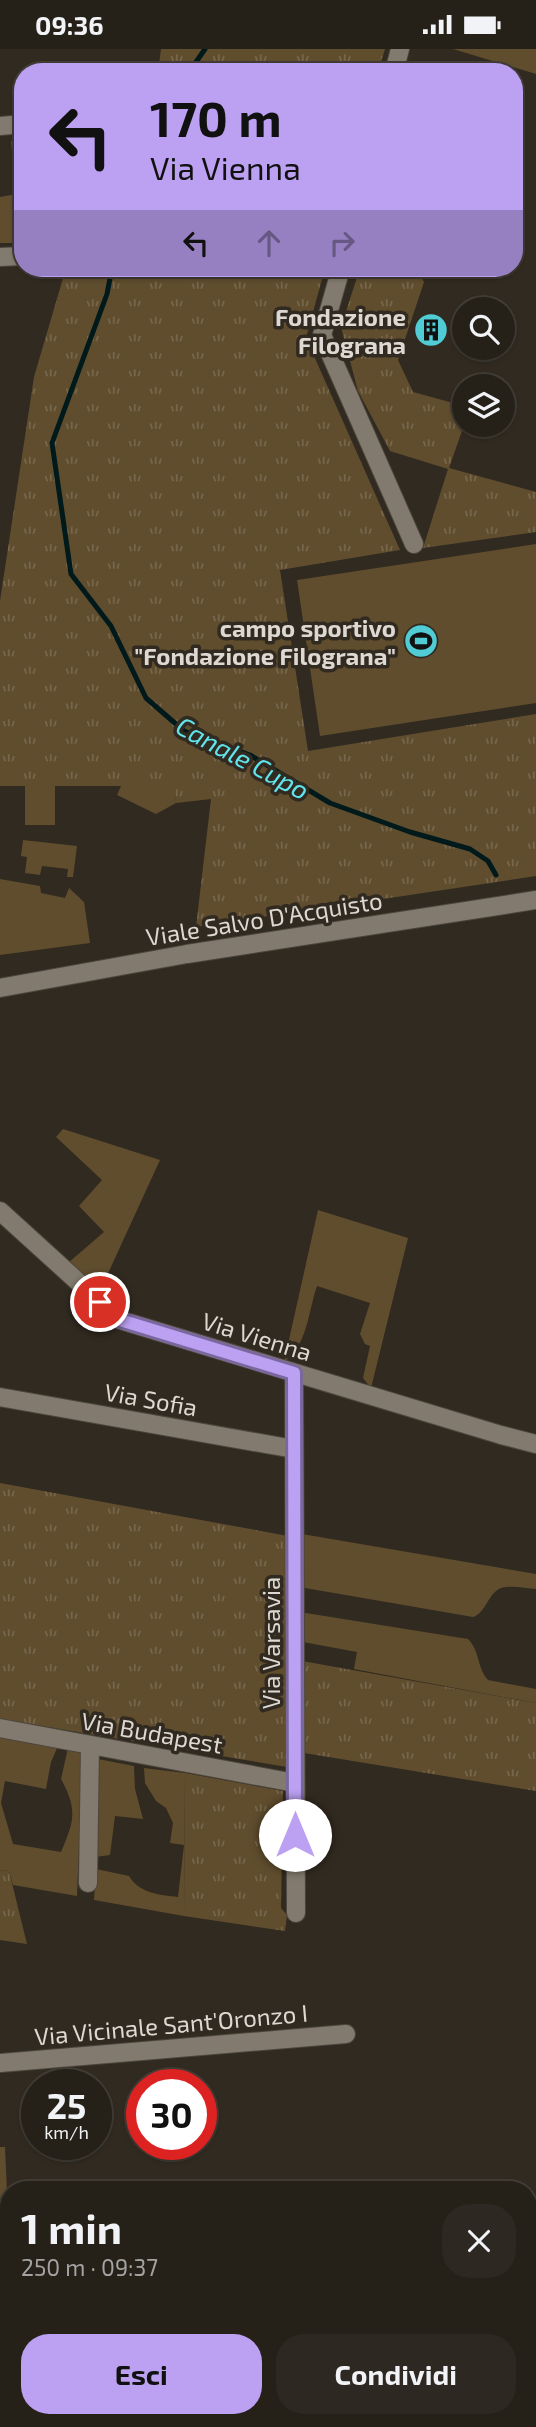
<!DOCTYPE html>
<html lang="it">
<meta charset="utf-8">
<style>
:root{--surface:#252018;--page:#2d2821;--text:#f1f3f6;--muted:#a3a3a2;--line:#423e37;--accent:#bca0f2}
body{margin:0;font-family:"Exo 2",sans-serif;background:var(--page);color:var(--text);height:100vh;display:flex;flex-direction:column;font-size:26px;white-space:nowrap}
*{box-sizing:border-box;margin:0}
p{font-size:23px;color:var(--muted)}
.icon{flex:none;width:38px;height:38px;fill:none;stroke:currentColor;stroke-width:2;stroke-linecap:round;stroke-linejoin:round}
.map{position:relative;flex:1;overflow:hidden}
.side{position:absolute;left:0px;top:2132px;width:537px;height:247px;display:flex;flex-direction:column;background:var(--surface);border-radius:28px 28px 0 0;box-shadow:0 2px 5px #0004,0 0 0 2px var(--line)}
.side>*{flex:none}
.hud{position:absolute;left:14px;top:14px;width:509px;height:214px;border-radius:28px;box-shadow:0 2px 5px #0004,0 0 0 2px var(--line);background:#bca0f2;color:#111;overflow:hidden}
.fabs{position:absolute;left:452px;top:248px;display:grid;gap:14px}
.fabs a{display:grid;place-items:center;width:63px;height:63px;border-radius:50%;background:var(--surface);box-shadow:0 2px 5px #0004,0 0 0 2px var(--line);font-size:35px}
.speed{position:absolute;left:21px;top:2020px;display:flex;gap:14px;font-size:35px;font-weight:700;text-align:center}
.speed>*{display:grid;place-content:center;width:91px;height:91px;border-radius:50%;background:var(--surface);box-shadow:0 2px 5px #0004,0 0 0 2px var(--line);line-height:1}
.speed small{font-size:18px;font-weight:400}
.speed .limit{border:10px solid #d22;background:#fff;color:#111}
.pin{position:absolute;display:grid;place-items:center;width:60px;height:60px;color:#fff;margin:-30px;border:4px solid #fff;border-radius:50%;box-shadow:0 2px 7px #0007}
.me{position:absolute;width:77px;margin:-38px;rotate:0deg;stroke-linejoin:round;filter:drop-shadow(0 0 5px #0008)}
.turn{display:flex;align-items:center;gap:24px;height:147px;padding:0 21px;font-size:32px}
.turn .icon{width:91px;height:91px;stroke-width:2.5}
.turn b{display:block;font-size:49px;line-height:60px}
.lanes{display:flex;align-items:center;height:66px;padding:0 21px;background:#0003;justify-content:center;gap:35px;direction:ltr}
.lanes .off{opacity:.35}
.round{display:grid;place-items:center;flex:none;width:74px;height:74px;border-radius:28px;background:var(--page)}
.overview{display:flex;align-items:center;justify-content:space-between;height:119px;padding:0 21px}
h1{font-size:42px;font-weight:700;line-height:52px}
.button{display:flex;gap:14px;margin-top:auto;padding:14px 21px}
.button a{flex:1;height:80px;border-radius:28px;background:var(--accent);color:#111;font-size:28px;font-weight:700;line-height:80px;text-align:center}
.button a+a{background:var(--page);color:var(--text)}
.status{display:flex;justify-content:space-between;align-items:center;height:49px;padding:0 35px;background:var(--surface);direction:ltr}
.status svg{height:19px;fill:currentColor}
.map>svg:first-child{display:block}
.grass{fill:url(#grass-tufts)}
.garden{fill:#604d2e}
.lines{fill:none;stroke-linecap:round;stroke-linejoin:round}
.stream{stroke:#001a1c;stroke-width:5}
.minor-casing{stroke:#4c463d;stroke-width:20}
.minor{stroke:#827a6e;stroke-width:18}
.route-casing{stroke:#7a689d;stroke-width:18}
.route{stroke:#bca0f2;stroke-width:12}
.labels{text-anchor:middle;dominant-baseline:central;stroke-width:7;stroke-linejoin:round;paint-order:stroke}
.poi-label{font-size:24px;font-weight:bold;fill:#ddd9d2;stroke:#312a20;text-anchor:end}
.street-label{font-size:24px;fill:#ddd9d2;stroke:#312a20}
.water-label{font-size:26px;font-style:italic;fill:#61e4ec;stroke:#312a20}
</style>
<div class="status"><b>09:36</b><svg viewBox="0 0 49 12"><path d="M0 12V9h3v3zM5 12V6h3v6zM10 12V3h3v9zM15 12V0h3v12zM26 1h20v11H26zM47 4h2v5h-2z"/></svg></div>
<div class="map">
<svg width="536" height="2378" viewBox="0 0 536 2378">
<defs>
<pattern id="grass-tufts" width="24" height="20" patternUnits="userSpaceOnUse" patternTransform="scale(1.75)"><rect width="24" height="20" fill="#604d2e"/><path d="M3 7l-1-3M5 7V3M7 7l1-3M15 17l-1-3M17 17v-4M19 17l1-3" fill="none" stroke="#76664b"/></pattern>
</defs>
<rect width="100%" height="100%" fill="#312a20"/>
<path class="grass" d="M161 0H385L378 23H158Z
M66 219H325L306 289 400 501 280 521 308 702 536 665V827L196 878 211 750 176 754 174 737H0V552L34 328Z
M360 219H416L424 233 398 311 413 343 464 357V376L449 419 536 443V483L423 499 448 420 390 402 358 342 341 278Z
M0 1434 288 1487 287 1718 0 1670Z
M302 1612 536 1654V1742L304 1704Z
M185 1724 283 1742 281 1859 287 1866 285 1882 184 1867Z
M0 1821 9 1822 27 1895 0 1891Z"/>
<path class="garden" d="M453 0H536V25Z
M23 91V194H0V148L16 145 11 92Z
M536 495V654L320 687 297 531Z
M25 737H55V776H25Z
M121 737H175L176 754 156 765 117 746Z
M23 791 77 797 73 828H67L68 820 42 817 40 826 25 824 27 808 21 807Z
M0 830 40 837 41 844 65 849 69 839 84 853 90 894 0 906Z
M63 1080 160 1111 99 1244 68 1214 104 1183 79 1157 102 1131 56 1088Z
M318 1161 408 1189 371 1339 363 1329 370 1297 365 1295 360 1285 370 1254 317 1237C308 1263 308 1295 284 1313Z
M302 1485 536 1525V1540C526 1539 511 1536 501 1539 487 1545 487 1563 473 1568L305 1539 303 1538Z
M306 1564 468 1590C480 1602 477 1619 488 1631L536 1640V1654L354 1620 357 1603 303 1593 302 1565Z
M0 1685 58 1697 51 1713 46 1740 5 1732 1 1754 13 1795 61 1803C74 1772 78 1761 61 1730L68 1699 83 1702 77 1847 13 1836 9 1822 0 1821Z
M98 1710 134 1717 135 1740 143 1770 115 1767 110 1806 95 1808Z
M144 1719 185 1724 184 1867 94 1851 96 1820 129 1827C139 1844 159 1846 178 1848L184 1796 170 1794 173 1774 166 1759 156 1752 145 1734Z
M0 2098H5L9 2189V2191L0 2192Z
M9 2207V2315L0 2312V2208Z"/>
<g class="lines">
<path class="stream" d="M189 23 205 0
M112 219 107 245 52 394 71 525 111 577 146 649 184 682 250 706 330 754 410 783 470 800 488 812 496 826"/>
<g class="minor-casing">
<path id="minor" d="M394 23 400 0
M0 77 23 75
M0 208 23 207
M341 219 322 286 414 495
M0 939 187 905 536 851
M0 1162 120 1271 501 1386 536 1395
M294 1324 296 1864
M0 1348 294 1400
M0 1679 295 1734
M88 1834 90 1697
M0 2014 346 1985"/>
</g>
<use href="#minor" class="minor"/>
</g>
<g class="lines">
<g class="route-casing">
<path id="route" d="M100 1253 120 1271 294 1324 295 1786"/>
</g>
<use href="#route" class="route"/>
</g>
<defs>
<g id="building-disc" transform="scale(1.75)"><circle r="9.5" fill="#51ccd4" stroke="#312a20"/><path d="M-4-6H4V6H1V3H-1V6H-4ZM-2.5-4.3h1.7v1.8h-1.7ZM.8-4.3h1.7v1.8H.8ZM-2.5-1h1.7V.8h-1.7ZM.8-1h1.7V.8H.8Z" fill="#111"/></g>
<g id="stadium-disc" transform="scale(1.75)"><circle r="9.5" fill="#51ccd4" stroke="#312a20"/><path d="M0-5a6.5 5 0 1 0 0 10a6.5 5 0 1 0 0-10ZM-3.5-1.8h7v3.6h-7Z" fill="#111"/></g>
</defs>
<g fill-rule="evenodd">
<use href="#building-disc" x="431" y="281"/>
<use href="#stadium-disc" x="421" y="592"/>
</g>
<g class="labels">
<g class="poi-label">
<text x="406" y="267">Fondazione<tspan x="406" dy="28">Filograna</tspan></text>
<text x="396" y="578">campo sportivo<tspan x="396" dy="28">"Fondazione Filograna"</tspan></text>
</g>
<g class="street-label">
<text transform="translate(264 869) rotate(-9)">Viale Salvo D'Acquisto</text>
<text transform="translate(257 1287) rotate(17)">Via Vienna</text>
<text transform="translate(151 1350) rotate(10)">Via Sofia</text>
<text transform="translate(270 1594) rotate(-90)">Via Varsavia</text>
<text transform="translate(152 1683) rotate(10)">Via Budapest</text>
<text transform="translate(171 1975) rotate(-5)">Via Vicinale Sant'Oronzo I</text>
</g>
<g class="water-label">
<text transform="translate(243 708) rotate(28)">Canale Cupo</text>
</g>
</g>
</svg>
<div class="fabs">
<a><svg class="icon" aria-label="search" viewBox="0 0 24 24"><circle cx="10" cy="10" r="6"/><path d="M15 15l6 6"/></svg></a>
<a><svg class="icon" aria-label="layers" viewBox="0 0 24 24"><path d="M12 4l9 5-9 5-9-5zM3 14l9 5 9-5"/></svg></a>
</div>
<div class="speed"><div>25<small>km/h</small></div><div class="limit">30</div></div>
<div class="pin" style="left:100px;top:1253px;background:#d93025"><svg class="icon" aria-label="arrive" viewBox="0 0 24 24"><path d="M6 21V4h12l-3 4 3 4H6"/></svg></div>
<svg class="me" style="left:295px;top:1786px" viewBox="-20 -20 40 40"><circle r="19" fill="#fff"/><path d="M0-13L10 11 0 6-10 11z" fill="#bca0f2"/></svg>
<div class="hud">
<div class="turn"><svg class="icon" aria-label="left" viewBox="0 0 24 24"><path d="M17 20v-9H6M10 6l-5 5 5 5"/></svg><div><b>170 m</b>Via Vienna</div></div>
<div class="lanes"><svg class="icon" aria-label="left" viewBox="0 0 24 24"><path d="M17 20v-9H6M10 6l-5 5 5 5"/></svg><svg class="icon off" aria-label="ahead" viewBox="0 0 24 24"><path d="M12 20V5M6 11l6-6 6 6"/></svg><svg class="icon off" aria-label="right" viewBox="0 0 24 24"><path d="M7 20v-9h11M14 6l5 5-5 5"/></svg></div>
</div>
<section class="side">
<div class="overview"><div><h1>1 min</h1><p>250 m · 09:37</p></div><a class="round"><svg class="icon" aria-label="close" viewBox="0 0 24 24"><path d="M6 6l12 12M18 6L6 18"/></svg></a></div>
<div class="button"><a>Esci</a><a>Condividi</a></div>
</section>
</div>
